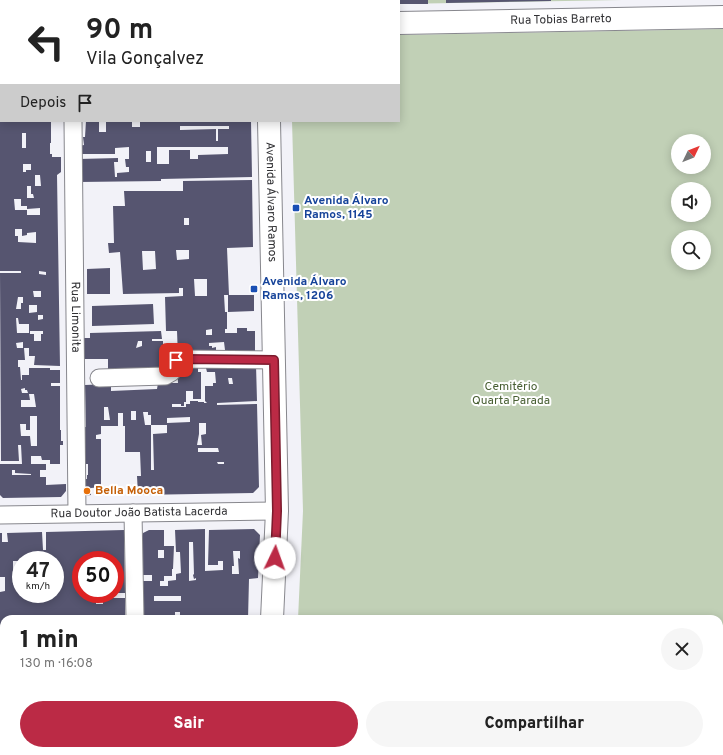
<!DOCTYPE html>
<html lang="pt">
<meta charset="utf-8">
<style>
:root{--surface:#fff;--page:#f6f6f6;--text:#222;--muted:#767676;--accent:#bb2a45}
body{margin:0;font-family:Overpass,sans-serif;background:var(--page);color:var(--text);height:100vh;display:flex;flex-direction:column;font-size:15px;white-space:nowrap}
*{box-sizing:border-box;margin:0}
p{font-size:13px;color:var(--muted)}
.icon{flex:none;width:22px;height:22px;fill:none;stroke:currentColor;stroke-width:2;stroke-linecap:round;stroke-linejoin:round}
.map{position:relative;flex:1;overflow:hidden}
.panel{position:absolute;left:0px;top:615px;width:723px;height:140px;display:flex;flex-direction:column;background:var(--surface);border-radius:12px 12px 0 0;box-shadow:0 2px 10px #0003}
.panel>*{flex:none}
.banner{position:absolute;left:0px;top:0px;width:400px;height:122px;box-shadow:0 2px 10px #0003;background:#fff;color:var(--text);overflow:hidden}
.needle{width:26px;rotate:47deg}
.tools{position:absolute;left:671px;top:134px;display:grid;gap:8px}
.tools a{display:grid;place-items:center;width:40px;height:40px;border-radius:50%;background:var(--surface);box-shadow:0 2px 10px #0003;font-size:20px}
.speed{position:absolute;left:12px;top:551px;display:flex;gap:8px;font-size:20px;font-weight:700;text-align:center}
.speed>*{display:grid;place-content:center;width:52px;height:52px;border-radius:50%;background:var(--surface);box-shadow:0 2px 10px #0003;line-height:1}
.speed small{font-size:10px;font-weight:400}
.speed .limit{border:6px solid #d22;background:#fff;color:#111}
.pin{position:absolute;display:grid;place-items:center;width:34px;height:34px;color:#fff;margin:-17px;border-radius:8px;box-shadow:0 2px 6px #0006}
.me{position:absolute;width:44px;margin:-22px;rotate:3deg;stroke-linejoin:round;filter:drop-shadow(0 0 3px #0008)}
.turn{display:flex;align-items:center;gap:14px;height:84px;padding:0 20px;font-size:18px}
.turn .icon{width:52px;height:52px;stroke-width:2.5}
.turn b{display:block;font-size:28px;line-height:34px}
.then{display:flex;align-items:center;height:38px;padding:0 20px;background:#0003;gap:8px;font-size:15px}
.round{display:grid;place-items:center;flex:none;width:42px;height:42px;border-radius:21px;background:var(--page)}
.summary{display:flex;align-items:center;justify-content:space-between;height:68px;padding:0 20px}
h1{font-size:24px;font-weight:800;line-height:30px}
.button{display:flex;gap:8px;margin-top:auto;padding:8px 20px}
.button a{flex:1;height:46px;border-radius:24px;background:var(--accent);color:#fff;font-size:16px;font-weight:800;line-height:46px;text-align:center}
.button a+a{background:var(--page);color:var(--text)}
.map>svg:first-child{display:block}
.green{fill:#c1d0b6;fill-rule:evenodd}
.building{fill:#565570;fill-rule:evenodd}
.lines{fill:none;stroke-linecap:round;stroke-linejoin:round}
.minor-casing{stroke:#87878d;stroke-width:19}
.secondary-casing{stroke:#87878d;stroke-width:24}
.minor{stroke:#fff;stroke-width:17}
.secondary{stroke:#fff;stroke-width:22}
.route-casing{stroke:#7a1b2d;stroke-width:10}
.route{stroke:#bb2a45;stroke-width:7}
.transit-dot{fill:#1a4fb4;stroke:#fff;stroke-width:1.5}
.food-dot{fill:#e8710a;stroke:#fff;stroke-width:1.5}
.labels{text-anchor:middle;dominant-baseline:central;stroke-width:4;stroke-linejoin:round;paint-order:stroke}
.street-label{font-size:12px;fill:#313134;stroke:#fff}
.transit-label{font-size:12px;font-weight:bold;fill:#164399;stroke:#fff;text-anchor:start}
.park-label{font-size:12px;fill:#485f33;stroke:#fff}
.food-label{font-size:12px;font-weight:bold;fill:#c56008;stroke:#fff;text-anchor:start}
</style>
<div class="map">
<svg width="723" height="755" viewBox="0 0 723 755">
<rect width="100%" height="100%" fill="#f2f2f8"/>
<path class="green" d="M291 0H622L399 4V1Z
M723 29V755H291V751H719V619H298L303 511 292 121H399V35ZM678 141H704V167H678ZM678 189H704V215H678ZM678 237H704V263H678Z"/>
<path class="building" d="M399 0H428V4H399Z
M446 0H551V1L446 3Z
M0 121H51V143H50V154H52V157H61V172L57 175 60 366 34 365 35 356H29V348H23H24L25 360H18V367H20L21 380H22V375H29V368H50V370H60V383H51V386H60V430H61V441H63V445H60V464H50V460H42L41 456H31V464H46V470H40V477H46V485L66 484V491L61 497 3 498 0 495V464H22L21 445H18L19 461H1L0 273H21V271H0ZM22 133H26V148H22ZM23 164H31V170H26V172H23ZM35 175H40L41 186H35ZM27 186H31V194H33L34 198H27ZM14 199H21V206H27V209L40 208V215H27V210H15ZM15 229H22V236L27 235V233L36 232V243L18 242V236H15ZM39 271 46 272V275L39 274ZM33 291H41V297H34ZM18 297H23V303H21V309H16ZM29 305H37V312L29 313ZM38 315H43V319L38 320ZM16 318H18L19 324H29V333H17ZM30 331H43V334H41V341H34V334H30ZM23 342V348H17L16 343ZM25 388V390H27L28 393H22L21 389ZM29 394H34L36 407H21V400H30ZM30 416H37V446H31L30 436H21L20 424H26V430H30ZM12 470H15V473L31 474V475H12Z
M86 121H99V132H106V121H132V127H140V121H251L252 177 161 179V181L79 182V159L118 158V162H114L115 177H117V173L129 172V167H126L125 159H129V147L115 148V154H79V146L84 145 83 137H85ZM180 126H229V129H218V141H216V129L180 130ZM157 147H228V154L198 155V159H190V150H169V164H157ZM146 151H151V162H146Z
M252 180 253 247 227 248 229 295H254V311L228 312V295H229H224L225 312H227V329H225V333H237V328H247V331H255V351H248V353L235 354V350H225L224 342 209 343V346H212V348L216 347V355L178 357 177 331H166L165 297 183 296V288H179V293L123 294 120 252 109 253 108 243H114L113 206H125L124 191H183V181ZM184 218H189V225H184ZM176 250H189V259L177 260ZM142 251H155L156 269 143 270ZM194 279H207V296H195ZM212 329V335H206V330Z
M110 268V294H87V269Z
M153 304 154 324 92 326V306Z
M161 331 162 339H152V341H163V368L108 370V359H84L83 338H90V333ZM138 341H142V346L136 348Z
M177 364H198V372H201V399H193V391H186V402H184V406H181V404H172V407H186V404H190V401H198V402H204V403H207L205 401V386H213V383H216L215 372H207L206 368H203V364L256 365 257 401 217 403V405L257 404 259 487 253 493 138 495 137 476H141L140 452H125V426H123V413H118V426H101V434L96 435V439H101V487L91 488V495L83 496V479H87V475H88V464H83L82 427H86L85 385 111 384V391L157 389 158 383H178ZM228 378H232L233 384H229ZM104 407H108L110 420H104ZM131 411H136V420H131ZM143 412H148V415H151V425H145ZM190 417V422L167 423V418ZM199 423H206V434L201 435 202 445H197L199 434ZM151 425H167V433L153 434 154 470H151ZM198 448H218L219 452H198ZM217 462H224V464H218Z
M205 529V571L223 570V561H218V565H208L209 530 254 529 260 535 258 578 249 579 248 619H180V612H175V619H143L142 581H152V575H142V536L143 533 149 530H164V546H174L173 569H172V576H164V581H160V586H168V581L176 580V574L181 573 180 552H176L175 530ZM189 542H193L194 574 193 575 194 579 196 578V580L189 581ZM158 550H164V558H158ZM233 551H240V559L238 558 239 574H232V566H234ZM154 596H181V601H154Z
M124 530 125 593H115V560H100V554L94 553 95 560H81V594H96V604H103V600L108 598H125V617H115V619H105V616L93 617V619H4V751H71V755H0V592L5 591V577H0V533H2V542H8L7 533 42 532 43 550H46V532ZM21 560H55V594H21ZM13 561H18V585H14L13 584Z
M75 751H126V755H75Z
M144 751H250V755H144Z"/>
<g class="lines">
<g class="minor-casing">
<g id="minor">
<path id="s1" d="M73 121 77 513"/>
<path d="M99 378 165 376 172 372 176 360 181 359 274 360"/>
<path d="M133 513 135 619"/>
<path id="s2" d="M0 515 277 511"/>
<path d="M137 751V755"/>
</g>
</g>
<g class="secondary-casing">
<g id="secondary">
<path d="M270 1V0"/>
<path id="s3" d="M399 23 723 17"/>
<path d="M0 31H1"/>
<path id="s4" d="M269 121 277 511 272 619"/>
<path d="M265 755V751"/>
</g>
</g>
<use href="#minor" class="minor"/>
<use href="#secondary" class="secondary"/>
</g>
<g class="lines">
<g class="route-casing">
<path id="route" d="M176 360 182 359 274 360 277 511 275 558"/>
</g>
<use href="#route" class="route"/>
</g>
<g class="transit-dot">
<rect x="292" y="204" width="8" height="8" rx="2"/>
<rect x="250" y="285" width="8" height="8" rx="2"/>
</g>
<circle class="food-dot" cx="87" cy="491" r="4"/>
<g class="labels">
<g class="street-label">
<text stroke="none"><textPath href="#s3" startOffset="162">Rua Tobias Barreto</textPath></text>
<text stroke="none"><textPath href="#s4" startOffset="81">Avenida Álvaro Ramos</textPath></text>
<text stroke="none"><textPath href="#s1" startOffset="196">Rua Limonita</textPath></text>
<text stroke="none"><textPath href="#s2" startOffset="139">Rua Doutor João Batista Lacerda</textPath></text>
</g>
<g class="transit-label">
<text x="304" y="201">Avenida Álvaro<tspan x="304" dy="14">Ramos, 1145</tspan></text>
<text x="262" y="282">Avenida Álvaro<tspan x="262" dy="14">Ramos, 1206</tspan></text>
</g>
<g class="park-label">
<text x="511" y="387">Cemitério<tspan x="511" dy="14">Quarta Parada</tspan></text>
</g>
<g class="food-label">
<text x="95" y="491">Bella Mooca</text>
</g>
</g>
</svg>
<div class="tools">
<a><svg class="needle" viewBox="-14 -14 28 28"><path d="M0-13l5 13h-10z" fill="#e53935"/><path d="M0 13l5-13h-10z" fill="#767676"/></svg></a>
<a><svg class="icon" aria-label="sound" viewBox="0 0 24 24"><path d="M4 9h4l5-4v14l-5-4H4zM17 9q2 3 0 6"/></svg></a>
<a><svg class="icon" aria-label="search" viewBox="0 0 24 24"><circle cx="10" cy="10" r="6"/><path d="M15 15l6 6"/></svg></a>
</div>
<div class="speed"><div>47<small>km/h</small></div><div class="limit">50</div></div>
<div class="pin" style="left:176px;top:360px;background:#d93025"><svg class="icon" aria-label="arrive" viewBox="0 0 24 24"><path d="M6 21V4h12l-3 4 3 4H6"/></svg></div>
<svg class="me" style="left:275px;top:558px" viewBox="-20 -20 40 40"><circle r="19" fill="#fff"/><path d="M0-13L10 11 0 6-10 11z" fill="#bb2a45"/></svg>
<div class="banner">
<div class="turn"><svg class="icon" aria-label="left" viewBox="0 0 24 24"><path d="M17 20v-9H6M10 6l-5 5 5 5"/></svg><div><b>90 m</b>Vila Gonçalvez</div></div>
<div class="then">Depois<svg class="icon" aria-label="arrive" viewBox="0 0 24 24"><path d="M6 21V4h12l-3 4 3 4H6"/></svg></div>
</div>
<section class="panel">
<div class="summary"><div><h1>1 min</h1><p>130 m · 16:08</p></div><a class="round"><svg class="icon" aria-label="close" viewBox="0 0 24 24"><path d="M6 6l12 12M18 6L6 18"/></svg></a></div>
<div class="button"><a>Sair</a><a>Compartilhar</a></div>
</section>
</div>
